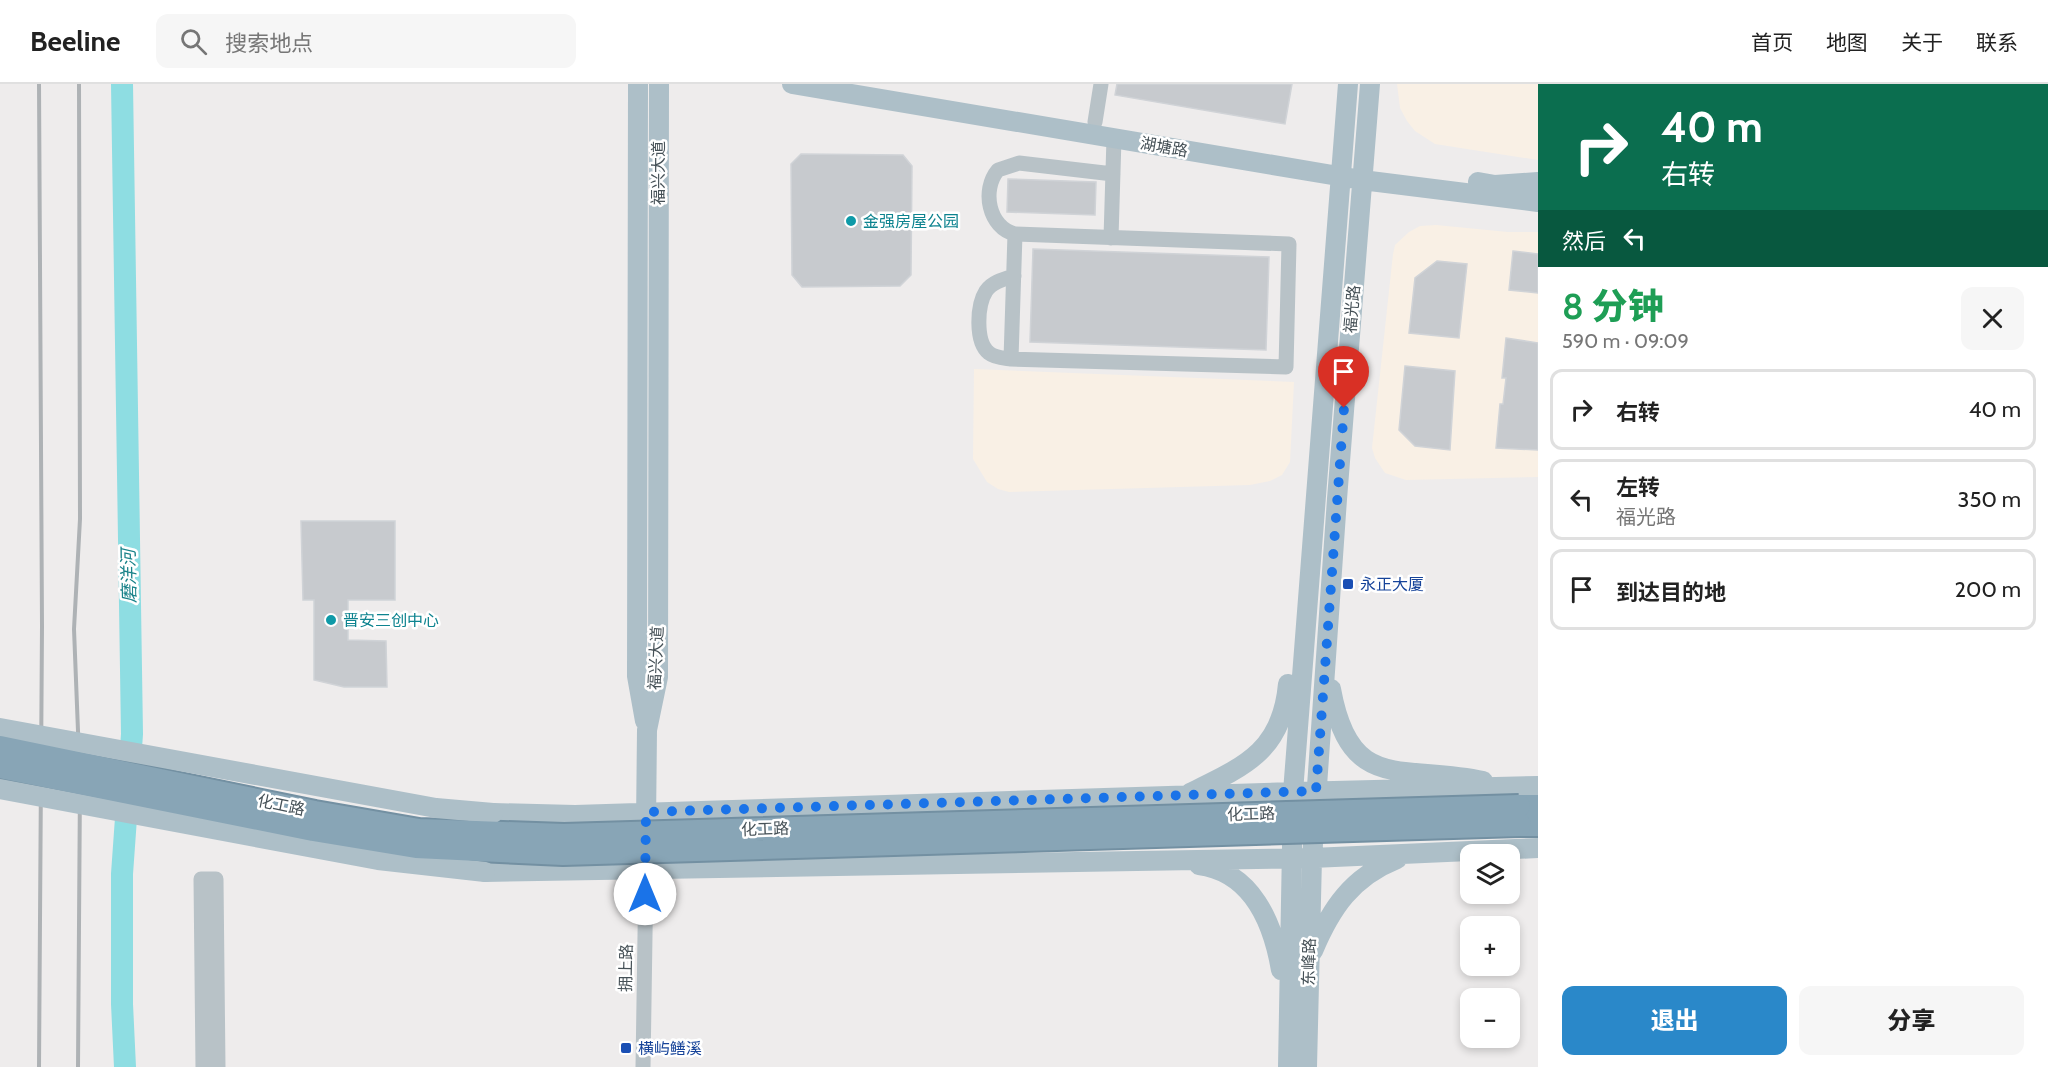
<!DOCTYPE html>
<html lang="zh">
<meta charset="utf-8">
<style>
:root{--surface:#fff;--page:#f6f6f6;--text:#222;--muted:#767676;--line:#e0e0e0;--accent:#2a88c9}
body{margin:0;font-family:Cabin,"Noto Sans SC",sans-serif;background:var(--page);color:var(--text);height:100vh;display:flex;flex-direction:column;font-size:22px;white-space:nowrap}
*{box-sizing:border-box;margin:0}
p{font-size:20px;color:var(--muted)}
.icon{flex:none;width:33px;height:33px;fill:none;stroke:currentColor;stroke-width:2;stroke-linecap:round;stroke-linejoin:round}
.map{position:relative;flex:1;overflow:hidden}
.drawer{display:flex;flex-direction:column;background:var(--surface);width:510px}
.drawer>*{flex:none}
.banner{background:#0b6e4f;color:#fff;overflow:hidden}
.tools{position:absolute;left:1460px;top:760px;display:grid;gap:12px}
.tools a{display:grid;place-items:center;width:60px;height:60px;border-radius:12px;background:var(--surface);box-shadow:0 3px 9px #0003;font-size:30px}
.pin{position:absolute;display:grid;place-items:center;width:51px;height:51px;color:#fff;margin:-62px -26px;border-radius:50% 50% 50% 0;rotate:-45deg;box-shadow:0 0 6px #0007}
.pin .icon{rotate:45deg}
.me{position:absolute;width:66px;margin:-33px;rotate:0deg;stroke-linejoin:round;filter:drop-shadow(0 0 4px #0008)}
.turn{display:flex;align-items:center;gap:21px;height:126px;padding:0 24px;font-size:27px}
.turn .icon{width:78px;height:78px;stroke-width:2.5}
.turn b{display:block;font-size:42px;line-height:51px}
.then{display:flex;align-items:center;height:57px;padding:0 24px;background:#0003;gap:12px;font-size:22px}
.round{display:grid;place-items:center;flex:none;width:63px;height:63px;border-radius:12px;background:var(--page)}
.headline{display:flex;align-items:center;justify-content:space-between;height:102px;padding:0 24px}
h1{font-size:36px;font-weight:800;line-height:45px;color:#1e9e55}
.cta{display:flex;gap:12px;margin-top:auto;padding:12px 24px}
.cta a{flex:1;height:69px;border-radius:12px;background:var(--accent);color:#fff;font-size:24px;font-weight:800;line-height:69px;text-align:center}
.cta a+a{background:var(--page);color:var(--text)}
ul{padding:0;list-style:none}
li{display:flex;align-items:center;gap:18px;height:81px;margin:0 12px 9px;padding:0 12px;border:3px solid var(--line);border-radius:12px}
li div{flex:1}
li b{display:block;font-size:22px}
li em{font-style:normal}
header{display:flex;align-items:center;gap:36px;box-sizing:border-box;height:84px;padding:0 30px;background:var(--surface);border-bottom:2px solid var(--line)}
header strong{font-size:28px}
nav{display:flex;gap:33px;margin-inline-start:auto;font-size:21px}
.search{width:420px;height:54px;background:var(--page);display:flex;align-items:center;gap:15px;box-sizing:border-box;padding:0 21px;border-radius:12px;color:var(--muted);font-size:22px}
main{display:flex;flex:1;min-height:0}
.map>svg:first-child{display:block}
.commercial{fill:#f9f0e5}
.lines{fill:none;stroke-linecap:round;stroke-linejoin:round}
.river{stroke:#8edde2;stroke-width:22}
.building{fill:#c7cace;stroke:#d0d3d7;stroke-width:1.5}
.highway-casing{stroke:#7390a2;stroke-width:26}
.minor{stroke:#b8c2c7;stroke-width:15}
.major{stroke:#adbfc8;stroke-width:20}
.highway{stroke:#88a5b6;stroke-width:22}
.rail{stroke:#aeb2b5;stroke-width:4}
.highway-bridge-casing{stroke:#7390a2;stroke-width:26;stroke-linecap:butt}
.major-bridge{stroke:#adbfc8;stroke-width:20}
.highway-bridge{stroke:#88a5b6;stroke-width:22}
.route{stroke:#1a73e8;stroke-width:10;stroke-dasharray:0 18}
.culture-dot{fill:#0f9aa8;stroke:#fff;stroke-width:2}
.transit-dot{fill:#1a4fb4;stroke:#fff;stroke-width:2}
.labels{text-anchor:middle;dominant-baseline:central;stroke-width:5;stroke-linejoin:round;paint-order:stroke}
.street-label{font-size:16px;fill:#465157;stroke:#fff}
.culture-label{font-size:16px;fill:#0d838f;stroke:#fff;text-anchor:start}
.transit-label{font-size:16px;fill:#164399;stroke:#fff;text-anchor:start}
.water-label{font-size:18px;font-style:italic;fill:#198289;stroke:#fff}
</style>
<header>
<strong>Beeline</strong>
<div class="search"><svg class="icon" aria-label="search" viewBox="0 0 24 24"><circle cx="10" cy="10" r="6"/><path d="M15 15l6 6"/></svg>搜索地点</div>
<nav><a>首页</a><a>地图</a><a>关于</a><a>联系</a></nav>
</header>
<main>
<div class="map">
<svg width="1538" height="983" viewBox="0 0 1538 983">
<rect width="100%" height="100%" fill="#eeecec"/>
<path class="commercial" d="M1397 0H1538V76L1435 60 1415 47 1407 37 1400 24Z
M1436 141 1508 148H1538V393L1406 396 1385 389 1375 374 1372 364 1393 170 1395 161 1409 148 1420 142Z
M974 285 1294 298 1290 378 1282 391 1270 397 1250 401 1009 408 998 405 987 398 973 375Z"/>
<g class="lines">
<path class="river" d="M122 0 132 650 122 790V920L125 983"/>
</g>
<path class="building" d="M1117 0H1292L1285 40 1115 11Z
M801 70 903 71 912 82 911 191 900 202 802 203 792 191 791 80Z
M1008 95 1096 98 1095 131 1007 128Z
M1033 165 1269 173 1266 266 1030 258Z
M1513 167 1538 170V209L1509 206Z
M1437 177 1467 180 1459 254 1409 249 1415 194Z
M1506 254 1538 259V366L1496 364 1500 320H1503L1506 294H1502Z
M1405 282 1455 287 1450 366 1415 362 1399 346Z
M301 437H395V516H348V556L386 557 387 603H344L314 596V516H303Z"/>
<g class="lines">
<g class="highway-casing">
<path id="highway" d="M1519 722H1538
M1520 741H1538"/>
</g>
<path class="minor" d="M1095 38 1101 0
M1015 150 1289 160 1286 283 1011 275Z
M1015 150C989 144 981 106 998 86L1019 79 1113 90
M1111 154 1114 54
M1011 275C1004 274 995 274 989 269 975 258 977 221 986 207 992 198 1004 195 1014 192
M203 983 201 795H216L218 983
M643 983 646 786"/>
<path class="major" d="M638 0 637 592 645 637
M792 0 1362 96 1538 118
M1478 98 1495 101 1538 98
M1331 605C1350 711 1403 679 1483 697
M1190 709C1245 682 1282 667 1288 600
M493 729 575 731 1293 708 1538 702
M646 740 647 646 658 593 659 0
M1199 781C1252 788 1273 839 1281 886
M485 788 1312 774 1538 764
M1313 867C1331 824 1352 793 1397 775
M1288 983 1293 708 1348 0
M1307 983 1312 774 1337 415 1370 0"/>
<use href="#highway" class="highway"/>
<path class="rail" d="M39 983 42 542 39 0
M78 983 80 698 74 545 80 435 79 0"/>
<g class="highway-bridge-casing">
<path id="highway-bridge" d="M0 663 315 728 419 746 564 751 1519 722
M0 683 313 746 416 763 563 770 1520 741"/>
</g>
<path class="major-bridge" d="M0 644 436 724 493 729
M0 705 378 776 485 788"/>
<use href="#highway-bridge" class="highway-bridge"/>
</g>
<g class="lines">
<path class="route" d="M645 810 646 728 1316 707 1344 324"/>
</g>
<g class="culture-dot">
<circle cx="851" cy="137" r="6"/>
<circle cx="331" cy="536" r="6"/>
</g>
<g class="transit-dot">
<rect x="1342" y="494" width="12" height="12" rx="3"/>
<rect x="620" y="958" width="12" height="12" rx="3"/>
</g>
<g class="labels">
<g class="street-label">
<text transform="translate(1164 63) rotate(10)">湖塘路</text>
<text transform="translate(658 89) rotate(-90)">福兴大道</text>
<text transform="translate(1352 225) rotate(-85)">福光路</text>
<text transform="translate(656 574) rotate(-87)">福兴大道</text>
<text transform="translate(281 721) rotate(12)">化工路</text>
<text transform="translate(1251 730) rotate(-2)">化工路</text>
<text transform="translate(765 745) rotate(-2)">化工路</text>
<text transform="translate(1309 878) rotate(-89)">东峰路</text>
<text transform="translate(626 884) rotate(-89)">拥上路</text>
</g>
<g class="culture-label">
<text x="863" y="137">金强房屋公园</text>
<text x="343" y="536">晋安三创中心</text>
</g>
<g class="transit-label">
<text x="1360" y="500">永正大厦</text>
<text x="638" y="964">横屿鳝溪</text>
</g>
<g class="water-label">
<text transform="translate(129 492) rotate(-91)">磨洋河</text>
</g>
</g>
</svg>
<div class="tools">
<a><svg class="icon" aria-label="layers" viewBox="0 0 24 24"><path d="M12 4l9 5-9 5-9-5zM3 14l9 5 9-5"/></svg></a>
<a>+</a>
<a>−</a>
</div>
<div class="pin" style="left:1344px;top:324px;background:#d93025"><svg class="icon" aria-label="arrive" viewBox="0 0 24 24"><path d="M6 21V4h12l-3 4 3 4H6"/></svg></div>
<svg class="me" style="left:645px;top:810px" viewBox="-20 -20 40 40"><circle r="19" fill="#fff"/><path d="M0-13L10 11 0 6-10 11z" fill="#1a73e8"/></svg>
</div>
<section class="drawer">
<div class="banner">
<div class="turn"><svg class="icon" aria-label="right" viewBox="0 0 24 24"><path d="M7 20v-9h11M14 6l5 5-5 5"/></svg><div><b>40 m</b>右转</div></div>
<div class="then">然后<svg class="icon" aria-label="left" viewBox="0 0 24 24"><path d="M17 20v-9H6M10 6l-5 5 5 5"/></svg></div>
</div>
<div class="headline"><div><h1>8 分钟</h1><p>590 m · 09:09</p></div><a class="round"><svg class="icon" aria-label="close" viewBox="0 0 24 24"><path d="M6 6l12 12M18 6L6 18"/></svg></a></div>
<ul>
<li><svg class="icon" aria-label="right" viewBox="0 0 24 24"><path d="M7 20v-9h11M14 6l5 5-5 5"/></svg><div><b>右转</b></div><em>40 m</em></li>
<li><svg class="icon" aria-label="left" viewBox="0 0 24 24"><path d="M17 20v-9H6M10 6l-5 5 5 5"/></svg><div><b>左转</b><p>福光路</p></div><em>350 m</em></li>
<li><svg class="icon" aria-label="arrive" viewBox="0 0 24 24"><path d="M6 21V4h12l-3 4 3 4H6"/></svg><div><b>到达目的地</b></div><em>200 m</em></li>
</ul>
<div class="cta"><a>退出</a><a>分享</a></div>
</section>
</main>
